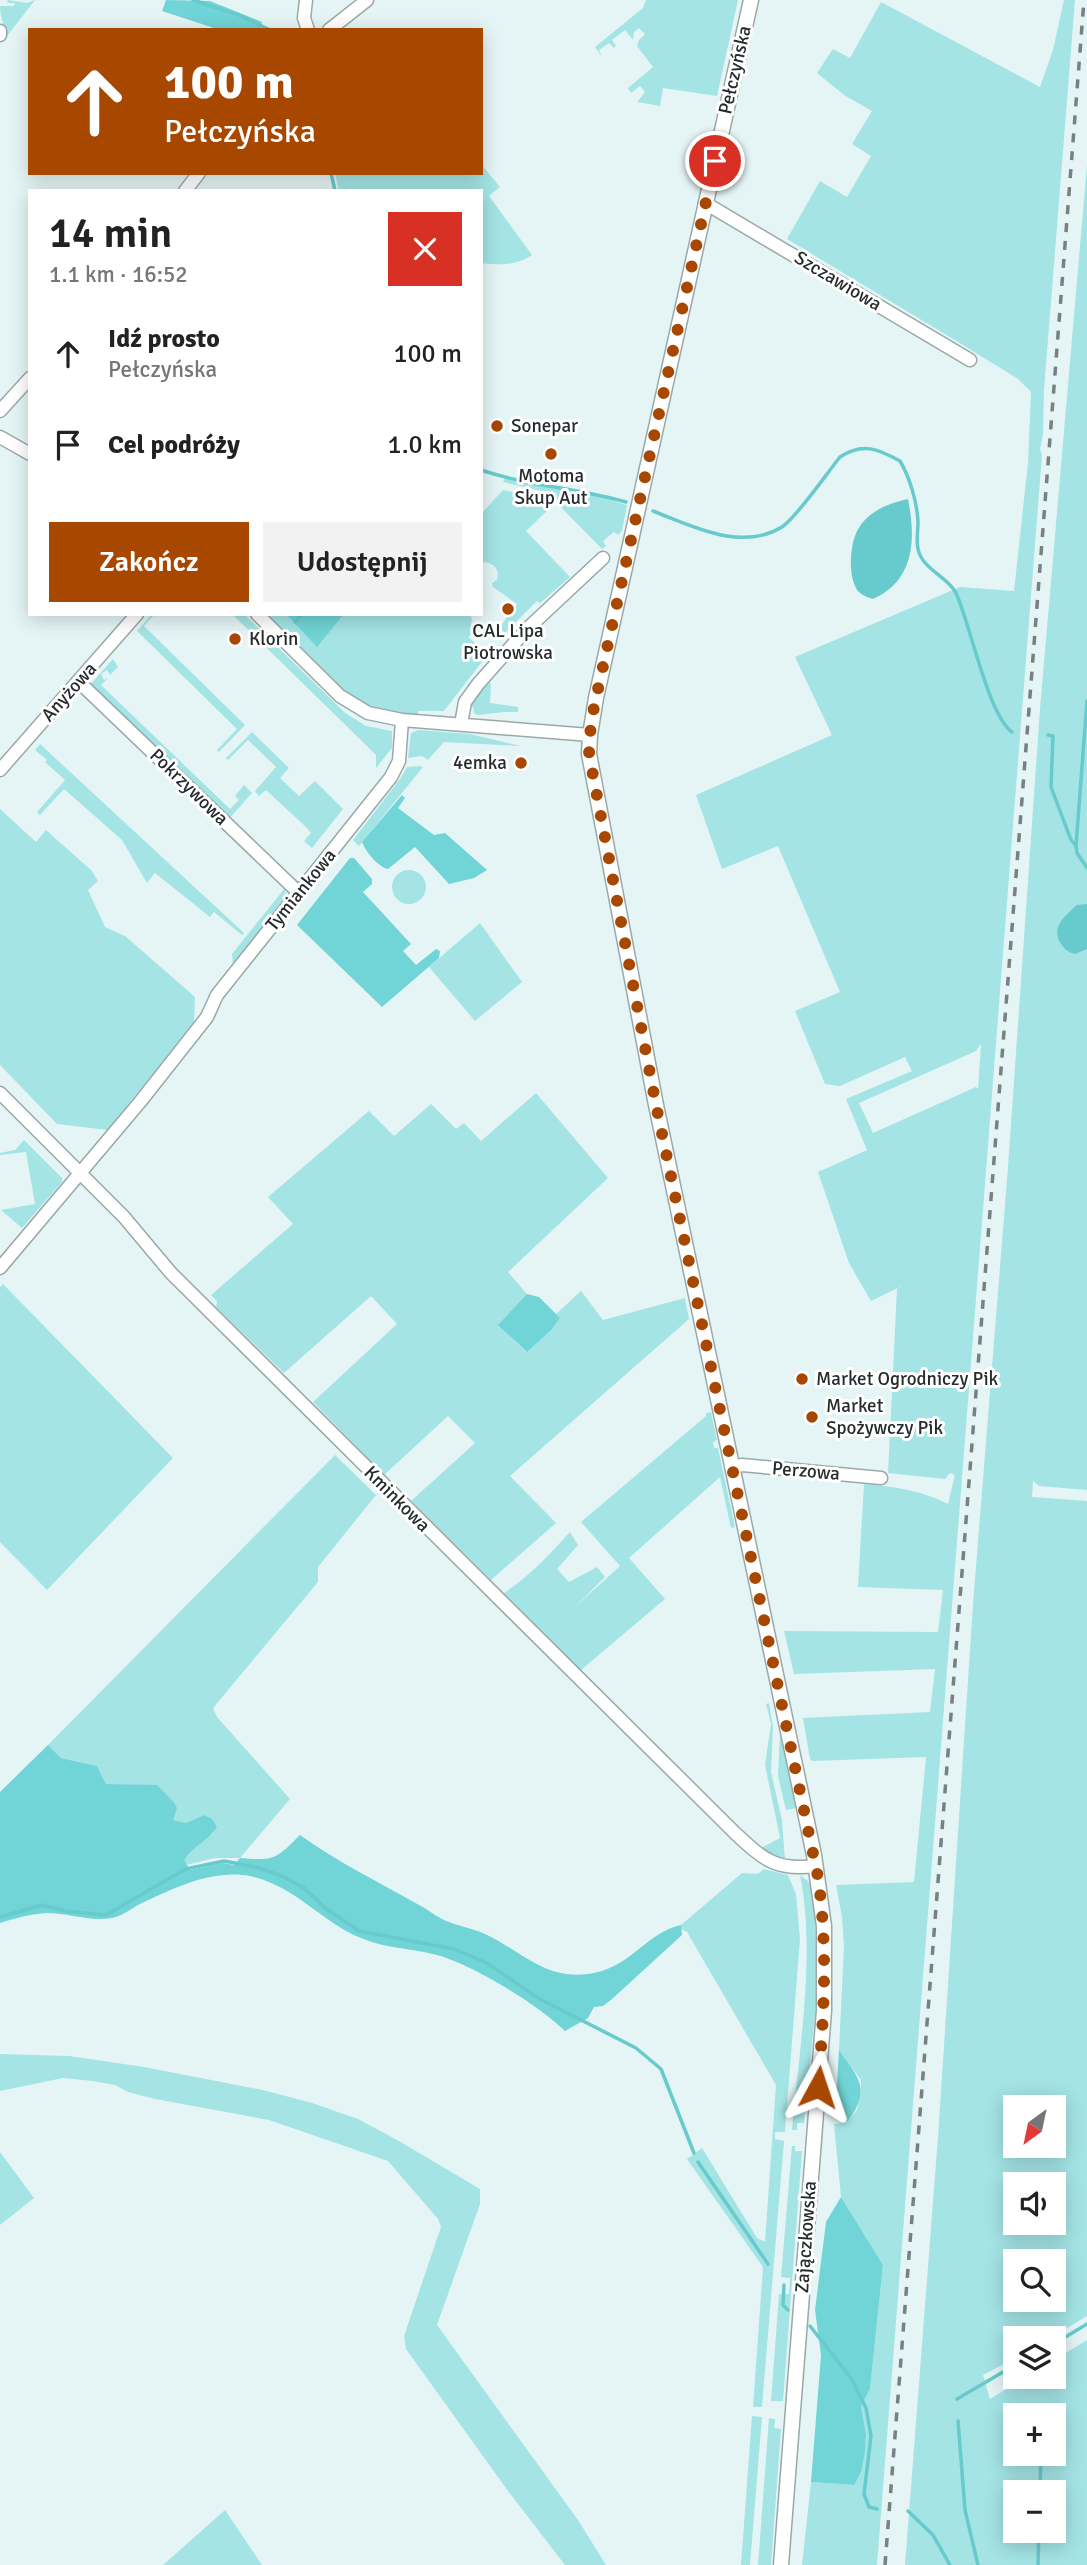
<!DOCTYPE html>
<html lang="pl">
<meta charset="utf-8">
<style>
:root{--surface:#fff;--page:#f2f2f2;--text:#222;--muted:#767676;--accent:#a74700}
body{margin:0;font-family:Signika,sans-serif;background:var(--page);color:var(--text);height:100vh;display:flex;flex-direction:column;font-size:26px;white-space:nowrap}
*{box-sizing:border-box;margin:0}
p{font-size:23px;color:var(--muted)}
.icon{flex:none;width:38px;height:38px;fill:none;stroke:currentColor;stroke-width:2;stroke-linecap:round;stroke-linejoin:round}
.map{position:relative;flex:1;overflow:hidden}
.sheet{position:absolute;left:28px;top:189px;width:455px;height:427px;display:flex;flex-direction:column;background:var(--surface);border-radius:0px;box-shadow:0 4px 18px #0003}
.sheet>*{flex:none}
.guide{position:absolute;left:28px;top:28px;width:455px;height:147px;border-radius:0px;box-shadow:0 4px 18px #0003;background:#a74700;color:#fff;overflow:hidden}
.needle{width:46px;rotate:213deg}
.controls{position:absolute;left:1003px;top:2095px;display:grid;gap:14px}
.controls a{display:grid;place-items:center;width:63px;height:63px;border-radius:0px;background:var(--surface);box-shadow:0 4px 18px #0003;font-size:35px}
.pin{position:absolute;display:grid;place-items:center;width:60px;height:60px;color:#fff;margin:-30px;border:4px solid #fff;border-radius:50%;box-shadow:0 2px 7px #0007}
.me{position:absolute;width:77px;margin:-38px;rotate:5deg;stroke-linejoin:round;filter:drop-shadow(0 0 5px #0008)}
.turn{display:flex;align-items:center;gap:24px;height:147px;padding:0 21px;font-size:32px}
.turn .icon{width:91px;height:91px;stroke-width:2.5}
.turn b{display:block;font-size:49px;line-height:60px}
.round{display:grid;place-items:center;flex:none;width:74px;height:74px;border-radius:0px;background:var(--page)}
.head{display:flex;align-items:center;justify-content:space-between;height:119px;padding:0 21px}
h1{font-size:42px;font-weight:600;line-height:52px}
.primary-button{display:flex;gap:14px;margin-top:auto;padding:14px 21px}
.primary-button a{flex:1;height:80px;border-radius:0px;background:var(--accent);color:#fff;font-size:28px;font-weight:600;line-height:80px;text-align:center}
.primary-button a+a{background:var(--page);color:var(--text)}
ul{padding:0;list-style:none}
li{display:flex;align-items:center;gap:21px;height:91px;padding:0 21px}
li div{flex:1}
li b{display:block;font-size:26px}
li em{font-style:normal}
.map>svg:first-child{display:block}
.green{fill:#a4e4e5;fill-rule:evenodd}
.forest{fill:#71d4d6}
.water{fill:#67cacc}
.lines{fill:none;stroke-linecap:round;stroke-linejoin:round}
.stream{stroke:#67cacc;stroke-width:3.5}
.minor-casing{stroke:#9aa8a8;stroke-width:15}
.major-casing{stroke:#9aa8a8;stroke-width:17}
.minor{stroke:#fff;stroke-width:12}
.major{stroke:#fff;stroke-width:14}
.rail{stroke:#778181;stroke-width:3.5;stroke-dasharray:9 9;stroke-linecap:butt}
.route{stroke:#a74700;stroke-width:12;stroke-dasharray:0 21.6}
.poi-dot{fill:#a74700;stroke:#fff;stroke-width:2.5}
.labels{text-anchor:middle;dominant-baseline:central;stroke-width:6;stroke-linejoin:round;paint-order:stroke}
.street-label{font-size:19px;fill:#262c2c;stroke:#fff}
.poi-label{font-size:19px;fill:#262c2c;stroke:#fff;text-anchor:start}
</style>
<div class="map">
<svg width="1087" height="2565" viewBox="0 0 1087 2565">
<rect width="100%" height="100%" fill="#e5f5f5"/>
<path class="green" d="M8 0 27 3 35 0 4 40C6 27 0 19 0 6H14L15 3H7Z
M646 0H738L717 96 663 88 660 106 637 102 645 92 640 86 631 93 628 88 653 67 637 46 639 40 645 34 639 28 634 32 633 40 625 30 612 40 616 46 614 48 609 43 599 50 602 57 595 47 643 8Z
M1064 0H1075L1044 390 1043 434 1040 449 1042 455 877 2565H802L811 2482 853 2485 865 2451 866 2434 861 2406 870 2389 883 2265 841 2197 834 2124 847 2122 857 2110 861 2094V2080L839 2050 844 1946 842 1917 836 1885 914 1882 926 1757 812 1761 810 1759 803 1718 930 1712 935 1669 794 1674 784 1631 938 1632 943 1590 858 1587 864 1484C892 1486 924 1491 948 1504L955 1475 950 1473 945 1479 888 1473 897 1289 904 1285 871 1301 849 1263 818 1172 867 1150 846 1099 912 1071 905 1057 840 1086 825 1084 795 1011 840 992 778 846 722 869 696 795 832 735 795 657 960 587 1014 591 1028 463 1031 392 1018 379 963 345 787 239 820 181 847 197 871 156 852 144 872 111 844 95 817 73 833 49 850 58 881 2 1040 87 1053 50ZM981 1044 978 1089 976 1087 873 1133 859 1103 976 1051Z
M481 164 500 187 489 196 532 255C515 266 501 265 481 263V191H339L335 173H481Z
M1087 165V1490L1039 1486 1033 1481 1032 1497 1087 1501V2316L1051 2338H1015V2358L983 2375 990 2399 1026 2377 1054 2376V2360L1087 2340V2565H905L938 2137 973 1604 1008 1167 1040 709ZM1015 2107H1054V2146H1015ZM1015 2184H1054V2222H1015ZM1015 2261H1054V2300H1015ZM1015 2415H1054V2454H1015ZM1015 2492H1054V2530H1015Z
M505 478 594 495 627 505 622 531 618 535 614 532 603 541 606 546 602 549 549 495 542 491 503 482Z
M503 490 539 498 550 508 526 531 570 577 540 603 537 601 505 633 499 628 517 604 493 587 492 583 497 580C500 568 493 562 481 562V514Z
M152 614H155L144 626 245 725 219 752 217 750 237 729 137 631Z
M232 614H244L344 712 366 726 392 731V748L376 768V755Z
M265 614H469L472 618 471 626 476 631 468 637 488 654 444 711H418V715C400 714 381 713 365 705 331 688 293 641 265 614Z
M113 659 118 667 110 675 107 670 101 674 104 680 108 678 101 685 230 809 239 800 235 796 244 785 252 793 228 820 89 686Z
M487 681 491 684 490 703 518 707V712H504L477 715 474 713 473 707 470 706Z
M418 730 470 734 521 746 444 742 428 760 422 756 408 758 411 733Z
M252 732 289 768 280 778 299 796 315 781 343 809 312 848 304 841 311 833 306 827 266 790 259 796 255 791 276 767 248 740 228 760 226 758Z
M40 744 244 933 242 935 214 912 210 917 155 873 147 883 122 840 64 789 40 815 37 812 65 780 45 762 47 760 35 750Z
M420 766 423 767 359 846 353 840 400 779 407 767Z
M0 809 36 842 46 830 92 871 98 881 88 890 105 927 125 936 195 997 194 1022 108 1130 57 1124 0 1065Z
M392 887a17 17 0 1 1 34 0a17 17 0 1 1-34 0Z
M285 888 286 900 233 965 232 954Z
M480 923 522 982 475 1021 429 967Z
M536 1093 608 1178 508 1272 527 1294 499 1325 526 1352 560 1318 556 1314 581 1291 603 1320 685 1298 689 1319 510 1476 556 1523 491 1580 411 1501 475 1443 448 1416 384 1475 313 1402 397 1324 371 1296 284 1373 216 1307 217 1301 211 1295 293 1224 268 1197 369 1111 394 1136 431 1104 456 1129 464 1123 481 1141Z
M24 1140 62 1178V1182L22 1228 1 1210 35 1204 26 1152 0 1155V1153L15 1150Z
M3 1284 173 1458 47 1590 0 1542V1287Z
M711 1412 717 1440 713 1442 714 1448H718L735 1527 731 1528 720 1477 629 1558 665 1599 581 1670 504 1593C530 1576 549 1555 570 1532L578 1545 557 1569 569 1582 597 1567 605 1577 575 1607 620 1566 581 1522 706 1416V1413Z
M335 1455 376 1495 318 1567V1582L213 1708 217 1717 290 1799 240 1858H215L187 1865 183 1860 192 1848 213 1833 204 1815 186 1823 172 1820 173 1801 157 1786 106 1784 97 1766 61 1758 48 1745Z
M769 1703 773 1727 771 1772 782 1820 785 1860 776 1858 761 1848 780 1838 765 1765 771 1724 766 1704Z
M780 1733H782L796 1808 786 1810 778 1776Z
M764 1869 788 1875 796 1894 800 1939 785 2132H775V2139L784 2141 762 2407H753L763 2267 687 2159 702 2148 757 2238 765 2242 776 2085 687 1932 681 1929V1925L742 1873 758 1874Z
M800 1875 808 1881 815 1893 816 1963V2005L804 2123H797V2130H792C799 2048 816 1955 800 1875Z
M0 2054 69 2056 144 2067 263 2090 312 2103 358 2119 399 2141 480 2189V2204L437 2325 578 2520 606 2565H565L508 2491 406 2349 404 2336 441 2227 438 2219 388 2161 269 2120 155 2099 128 2092 115 2085 93 2081 63 2078 0 2091Z
M792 2146H795V2151H802L783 2401H771L779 2294H789L790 2278 781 2277Z
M0 2152 34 2198 0 2225Z
M752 2416 762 2417 750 2565H741Z
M769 2418 775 2419 774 2428 781 2429 771 2565H758Z
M225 2510 262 2565H163Z"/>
<path class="forest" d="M166 0 210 1 262 22 260 30H220L162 11Z
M286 614H344L317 647Z
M402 795 405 798 398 808 434 835 445 833 487 870 474 878 449 884 415 847 388 869C378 867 366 852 362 842Z
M350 858H354L372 879V884L363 892 411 944 403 951 416 965 436 949 440 951 439 958 382 1007 297 925Z
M527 1294 539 1297 560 1318 551 1330 527 1352 498 1325Z
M48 1745 61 1758 97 1766 106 1784 157 1785 173 1801 177 1808 173 1820 186 1823 204 1815 212 1819 217 1827C209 1840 193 1846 184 1860L190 1870 223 1863 234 1865 240 1858C275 1861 276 1859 300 1835 337 1862 379 1882 419 1905 427 1909 434 1915 442 1919 456 1926 473 1928 487 1935 524 1953 547 1982 594 1973 633 1965 646 1933 681 1925L682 1935 612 1999 603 2006 594 2007 588 2018 565 2031C539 2005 469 1962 433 1954 409 1948 384 1948 361 1938 321 1922 296 1886 250 1876 214 1869 176 1887 144 1902 135 1906 125 1914 116 1917 93 1923 69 1913 47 1913 31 1914 15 1918 0 1923V1792Z
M839 2050C859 2078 872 2090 847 2122L836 2101Z
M841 2197 883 2265 870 2389 861 2406 866 2434 865 2451 861 2472 854 2485 811 2482 821 2355 815 2310 826 2222Z"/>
<path class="water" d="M908 499C916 539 915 580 873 599 866 597 858 594 855 586 848 571 850 540 860 526 871 510 890 503 908 499Z
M1087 904V949L1075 954C1068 952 1065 950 1061 944 1050 927 1065 916 1077 905Z"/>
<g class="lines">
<path class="stream" d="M193 0 239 15 270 30
M331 173 335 191
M481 470C528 486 578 488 626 502
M653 511C692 526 741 552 782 527 797 517 827 473 840 457 863 442 878 449 900 461 910 478 917 502 918 522 918 531 916 541 918 549 922 569 948 577 956 593 970 623 988 715 1012 732
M295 622 302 614
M1087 701 1076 846 1077 853 1087 868
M1048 735 1053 736 1051 787 1071 840 1076 846
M0 1917 42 1905 65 1911 106 1915 186 1869 224 1861 256 1867 282 1876 304 1888 325 1908 359 1931 454 1949 487 1963 538 1998 636 2048 661 2069 694 2153
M698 2162 768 2264
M784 2285 783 2305 788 2310
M810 2326 851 2378 866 2408 871 2436 864 2494 869 2507 877 2509
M1054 2344 1087 2324
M957 2399 1015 2365
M958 2421 965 2510 978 2565
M1040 2492 1041 2454
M908 2511 933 2535 950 2565
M1038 2565 1039 2530"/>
<g class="minor-casing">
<path id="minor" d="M306 0 304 18 308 30
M329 30 367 0
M0 31V35
M185 191 199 173
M705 203 970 360
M0 411 30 378
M0 437 30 454
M257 614 340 696 368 713 402 720 590 735
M78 681 299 893
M461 724 465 702 478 684 527 629 603 558
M0 770 137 614
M0 1093 124 1217 171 1273 735 1833C764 1860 776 1871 816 1866
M0 1268 140 1102 207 1017 217 995 391 777 399 761 402 720
M732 1467 742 1465 881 1478"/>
</g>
<g class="major-casing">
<path id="major" d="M751 0 596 698 590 735 589 754 656 1105 814 1855 824 1926V2010L781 2565"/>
</g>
<use href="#minor" class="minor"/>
<use href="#major" class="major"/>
<path class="rail" d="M885 2565 1084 0"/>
</g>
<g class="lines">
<path class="route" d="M715 161 596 698 591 722 589 754 656 1105 818 1877C828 1947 824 2016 818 2087"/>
</g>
<g class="poi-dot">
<circle cx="497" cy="426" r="7"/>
<circle cx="551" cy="454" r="7"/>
<circle cx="508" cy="609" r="7"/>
<circle cx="235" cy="639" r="7"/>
<circle cx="521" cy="763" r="7"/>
<circle cx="802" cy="1379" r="7"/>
<circle cx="812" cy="1417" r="7"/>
</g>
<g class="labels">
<g class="street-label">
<text transform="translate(735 70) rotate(-77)">Pełczyńska</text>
<text transform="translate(838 281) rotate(31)">Szczawiowa</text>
<text transform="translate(69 692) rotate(-48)">Anyżowa</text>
<text transform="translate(189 787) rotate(44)">Pokrzywowa</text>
<text transform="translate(301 890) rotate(-51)">Tymiankowa</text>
<text transform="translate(806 1471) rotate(5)">Perzowa</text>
<text transform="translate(397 1499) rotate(45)">Kminkowa</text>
<text transform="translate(806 2237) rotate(-86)">Zajączkowska</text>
</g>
<g class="poi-label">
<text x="511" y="426">Sonepar</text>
<text x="551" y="476" text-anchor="middle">Motoma<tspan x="551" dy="22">Skup Aut</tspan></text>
<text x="508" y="631" text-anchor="middle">CAL Lipa<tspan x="508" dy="22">Piotrowska</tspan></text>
<text x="249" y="639">Klorin</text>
<text x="507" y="763" text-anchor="end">4emka</text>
<text x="816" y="1379">Market Ogrodniczy Pik</text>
<text x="826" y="1406">Market<tspan x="826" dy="22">Spożywczy Pik</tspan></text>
</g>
</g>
</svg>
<div class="controls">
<a><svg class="needle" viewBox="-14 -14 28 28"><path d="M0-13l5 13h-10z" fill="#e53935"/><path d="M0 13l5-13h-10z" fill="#767676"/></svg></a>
<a><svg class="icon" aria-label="sound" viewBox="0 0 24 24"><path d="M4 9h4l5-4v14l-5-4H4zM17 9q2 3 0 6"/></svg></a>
<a><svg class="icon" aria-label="search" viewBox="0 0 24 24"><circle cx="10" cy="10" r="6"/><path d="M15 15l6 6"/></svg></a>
<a><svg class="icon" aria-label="layers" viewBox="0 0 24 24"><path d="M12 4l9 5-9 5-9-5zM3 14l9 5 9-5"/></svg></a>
<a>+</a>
<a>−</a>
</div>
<div class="pin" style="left:715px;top:161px;background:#d93025"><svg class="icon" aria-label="arrive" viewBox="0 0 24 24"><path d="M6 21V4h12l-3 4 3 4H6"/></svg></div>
<svg class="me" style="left:818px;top:2087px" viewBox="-20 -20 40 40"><path d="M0-17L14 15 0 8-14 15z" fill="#a74700" stroke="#fff" stroke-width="4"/></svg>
<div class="guide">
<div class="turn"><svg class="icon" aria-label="ahead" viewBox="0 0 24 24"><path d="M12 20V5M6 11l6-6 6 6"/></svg><div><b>100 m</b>Pełczyńska</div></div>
</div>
<section class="sheet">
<div class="head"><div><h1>14 min</h1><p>1.1 km · 16:52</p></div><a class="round" style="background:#d93025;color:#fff"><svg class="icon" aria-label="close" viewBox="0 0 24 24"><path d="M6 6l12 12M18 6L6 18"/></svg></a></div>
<ul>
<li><svg class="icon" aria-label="ahead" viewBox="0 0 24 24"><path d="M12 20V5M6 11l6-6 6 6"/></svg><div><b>Idź prosto</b><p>Pełczyńska</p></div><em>100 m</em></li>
<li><svg class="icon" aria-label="arrive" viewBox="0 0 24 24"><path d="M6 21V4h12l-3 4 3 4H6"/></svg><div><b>Cel podróży</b></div><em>1.0 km</em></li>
</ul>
<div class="primary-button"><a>Zakończ</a><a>Udostępnij</a></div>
</section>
</div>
